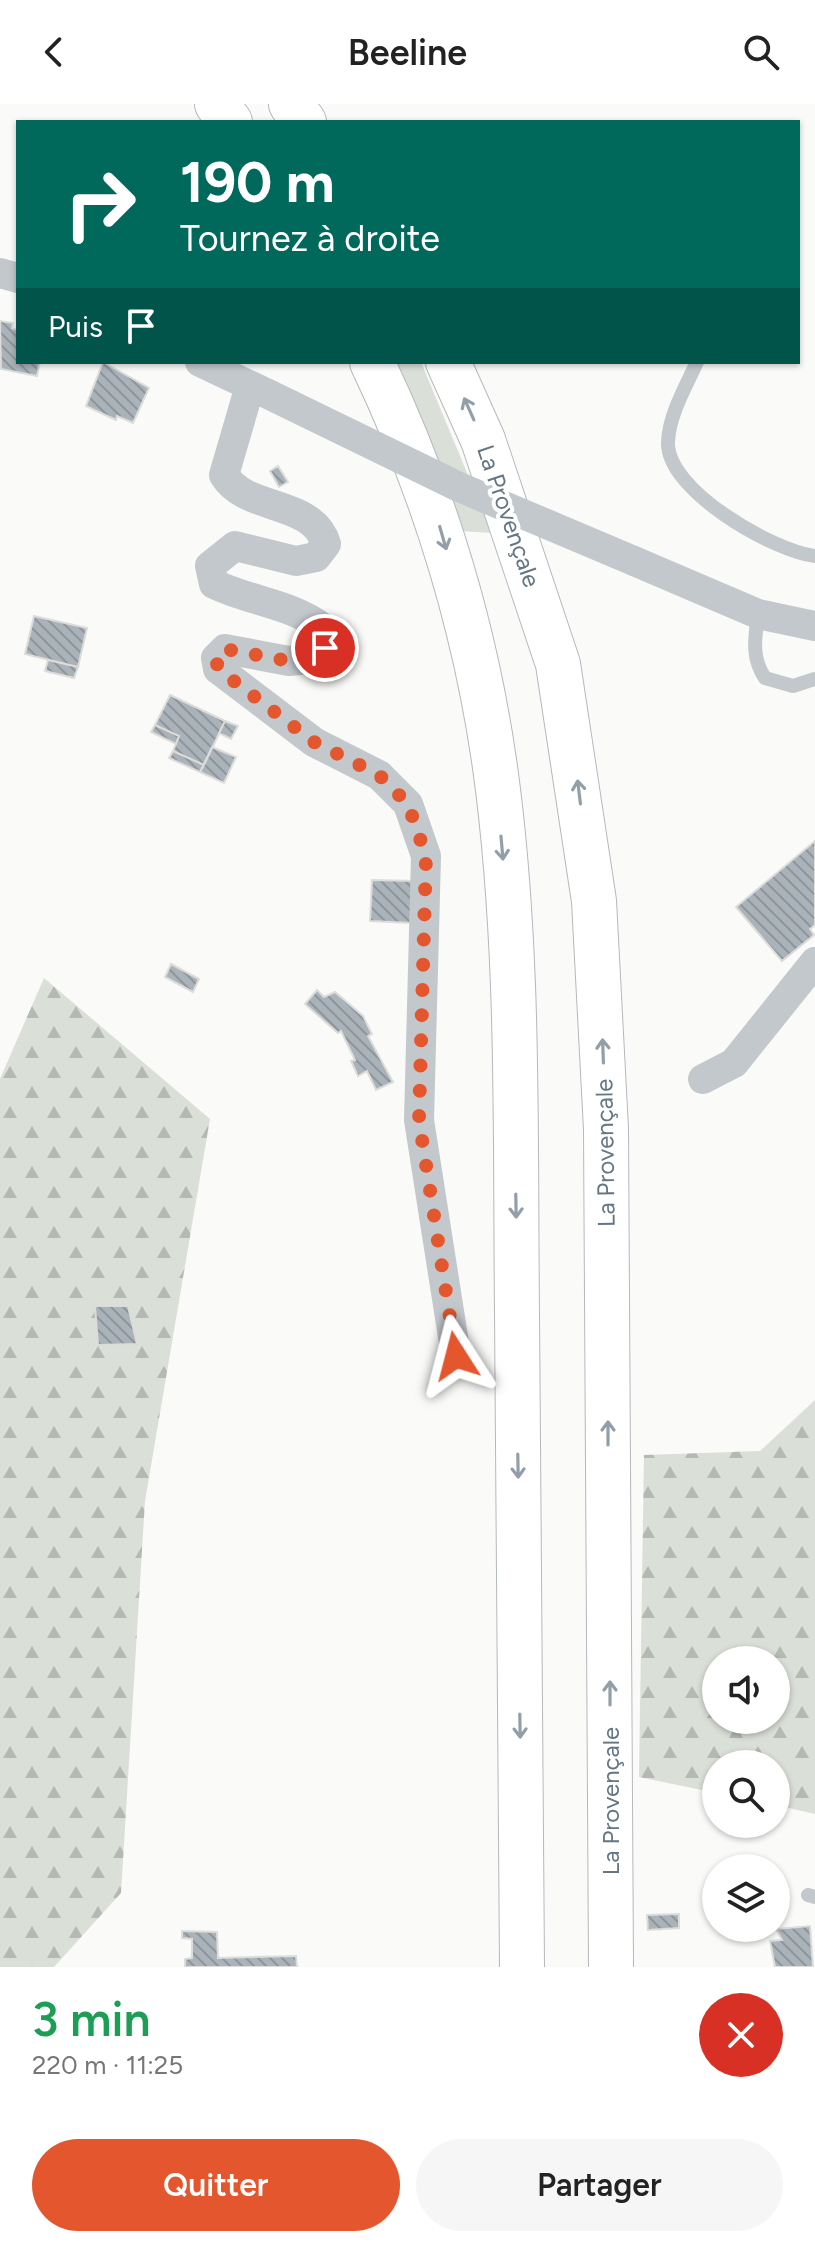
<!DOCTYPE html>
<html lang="fr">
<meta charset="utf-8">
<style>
:root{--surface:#fff;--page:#f6f6f6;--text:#222;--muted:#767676;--accent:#e4572e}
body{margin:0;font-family:Figtree,sans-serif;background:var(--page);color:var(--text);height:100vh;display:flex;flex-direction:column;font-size:30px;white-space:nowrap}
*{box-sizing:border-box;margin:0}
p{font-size:26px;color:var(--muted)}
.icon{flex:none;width:44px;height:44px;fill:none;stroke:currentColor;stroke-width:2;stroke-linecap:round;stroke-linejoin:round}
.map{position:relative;height:1863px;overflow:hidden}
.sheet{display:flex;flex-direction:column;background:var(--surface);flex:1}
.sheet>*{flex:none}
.banner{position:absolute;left:16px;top:16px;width:784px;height:244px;border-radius:0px;box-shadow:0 2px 6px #0004;background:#00695c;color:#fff;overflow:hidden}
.buttons{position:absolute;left:702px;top:1542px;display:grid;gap:16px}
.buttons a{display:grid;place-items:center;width:88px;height:88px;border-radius:50%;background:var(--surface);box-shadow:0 2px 6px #0004;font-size:40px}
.pin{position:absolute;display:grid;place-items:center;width:68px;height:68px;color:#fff;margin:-34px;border:4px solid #fff;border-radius:50%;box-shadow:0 2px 8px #0007}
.me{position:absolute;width:88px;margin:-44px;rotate:351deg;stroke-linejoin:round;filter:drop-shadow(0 0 6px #0008)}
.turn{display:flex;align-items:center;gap:28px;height:168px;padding:0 32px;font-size:36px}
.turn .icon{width:104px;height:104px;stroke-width:2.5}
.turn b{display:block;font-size:56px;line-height:68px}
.then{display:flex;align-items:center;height:76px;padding:0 32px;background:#0003;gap:16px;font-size:30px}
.round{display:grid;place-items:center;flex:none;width:84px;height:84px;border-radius:42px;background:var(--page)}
.summary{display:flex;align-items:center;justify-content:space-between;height:136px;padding:0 32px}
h1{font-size:48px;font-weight:600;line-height:60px;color:#1e9e55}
.action{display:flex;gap:16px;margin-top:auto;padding:16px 32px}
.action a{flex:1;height:92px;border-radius:48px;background:var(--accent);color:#fff;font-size:32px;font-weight:600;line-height:92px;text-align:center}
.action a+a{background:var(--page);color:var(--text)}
header{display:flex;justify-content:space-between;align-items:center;height:104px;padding:0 32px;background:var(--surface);font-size:36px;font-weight:600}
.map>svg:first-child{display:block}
.green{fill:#dadfd7}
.forest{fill:url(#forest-firs);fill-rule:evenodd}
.building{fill:url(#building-back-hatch);stroke:#dcdcda;stroke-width:2}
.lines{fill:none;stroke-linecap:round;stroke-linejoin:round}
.motorway-casing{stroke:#b4b9bd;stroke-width:46}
.service{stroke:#c3c8cc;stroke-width:14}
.minor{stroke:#c3c8cc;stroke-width:30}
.motorway{stroke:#fff;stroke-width:44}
.minor-bridge{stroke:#c3c8cc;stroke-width:30}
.oneway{stroke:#939fa8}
.route{stroke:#e4572e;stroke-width:14;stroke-dasharray:0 25.2}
.labels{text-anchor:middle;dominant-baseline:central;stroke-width:8;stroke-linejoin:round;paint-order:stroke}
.street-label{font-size:24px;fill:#657683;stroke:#fff}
</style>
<header><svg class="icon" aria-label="back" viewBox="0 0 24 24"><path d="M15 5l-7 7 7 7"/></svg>Beeline<svg class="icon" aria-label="search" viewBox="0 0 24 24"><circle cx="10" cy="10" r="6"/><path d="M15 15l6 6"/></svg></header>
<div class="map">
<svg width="815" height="1863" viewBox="0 0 815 1863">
<defs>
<pattern id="forest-firs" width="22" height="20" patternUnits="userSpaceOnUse" patternTransform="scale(2)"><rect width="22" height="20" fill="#dadfd7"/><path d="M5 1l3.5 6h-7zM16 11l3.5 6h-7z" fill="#b4b9b4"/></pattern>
<pattern id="building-back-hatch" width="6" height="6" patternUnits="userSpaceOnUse" patternTransform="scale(2)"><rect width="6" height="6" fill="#aab3b9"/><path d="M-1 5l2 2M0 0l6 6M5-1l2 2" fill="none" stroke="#8e969c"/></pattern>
</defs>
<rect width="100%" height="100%" fill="#fafaf8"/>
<path class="green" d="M394 258H421L492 429 459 427Z"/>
<path class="forest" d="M44 874 210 1015 145 1397 121 1789 54 1863H0V975Z
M815 1296V1710L776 1701V1660H716V1689L639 1673 644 1351 760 1347ZM716 1556H776V1616H716Z"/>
<path class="building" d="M0 217 13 219 12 224 18 226V258H40L37 272 1 265Z
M103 258 149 284 133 319 117 312 116 316 86 302Z
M278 362 288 378 279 383 270 367Z
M34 512 87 524 78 563 25 550Z
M48 556 78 563 74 574 45 567Z
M170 591 225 617 204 661 173 647 179 632 155 621Z
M225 617 238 622 231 635 219 629Z
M155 621 179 632 176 640 151 628Z
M212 643 236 653 224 679 200 668Z
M173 647 204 661 200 668 169 654Z
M815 737V821L810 825 814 831 782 857 736 803Z
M372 776 414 777 412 819 370 817Z
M171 860 199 875 193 888 165 873Z
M317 886 324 893 335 888 363 912 372 930 368 932 393 978 376 986 367 967 358 972 351 957 355 956 341 927 338 929 305 900Z
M95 1202H128L137 1240 98 1241Z
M679 1810V1824L648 1826 647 1811Z
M810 1822 813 1863H775L770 1837 782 1836 776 1825Z
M182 1827 217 1828 218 1854 296 1852 297 1863H185V1855L192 1854V1835L182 1834Z"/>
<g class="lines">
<g class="motorway-casing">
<path id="motorway" d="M217 0 230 18
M291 0 304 18
M372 258C433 386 475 522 495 663 520 843 515 1028 517 1209 519 1427 520 1645 522 1863
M448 258 483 336 558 560 594 797 606 1025 611 1863"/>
</g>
<path class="service" d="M697 258C686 282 669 311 668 338 666 386 773 447 815 452
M758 510C755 534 751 553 765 574L793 582 815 575
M808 1791 815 1793"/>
<path class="minor" d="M0 169 18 174
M200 258 266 289
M250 282 224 371C246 408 313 395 326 440L316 453 296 457 235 442 210 462 214 480C249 497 292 500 323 524L325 544 319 554 289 557 225 545 216 554 218 565 314 638 379 671 408 700 426 752 419 1016 456 1252
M634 457 758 510 815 522
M703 975 734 959 815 858"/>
<use href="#motorway" class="motorway"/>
<path class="minor-bridge" d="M268 290 459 383 634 457"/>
</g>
<defs><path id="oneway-shaft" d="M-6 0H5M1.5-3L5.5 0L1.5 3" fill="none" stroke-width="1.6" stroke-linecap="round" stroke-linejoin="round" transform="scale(2)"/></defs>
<g class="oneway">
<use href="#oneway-shaft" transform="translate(469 305) rotate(-114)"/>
<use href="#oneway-shaft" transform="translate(443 434) rotate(74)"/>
<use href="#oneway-shaft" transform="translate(579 688) rotate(-97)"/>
<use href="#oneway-shaft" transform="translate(502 744) rotate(85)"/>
<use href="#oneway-shaft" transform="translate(603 947) rotate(-92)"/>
<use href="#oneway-shaft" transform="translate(516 1102) rotate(89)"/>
<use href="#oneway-shaft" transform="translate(608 1329) rotate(-90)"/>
<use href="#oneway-shaft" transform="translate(518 1362) rotate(89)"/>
<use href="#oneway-shaft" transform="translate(610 1589) rotate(-90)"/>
<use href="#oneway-shaft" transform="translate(520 1622) rotate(89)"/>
</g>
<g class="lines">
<path class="route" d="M325 544 319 554 289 557 225 545 216 554 218 565 314 638 379 671 408 700 426 752 419 1016 456 1252"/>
</g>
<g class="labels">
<g class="street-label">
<text transform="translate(509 412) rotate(71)">La Provençale</text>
<text transform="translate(605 1049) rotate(-91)">La Provençale</text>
<text transform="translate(610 1697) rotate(-90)">La Provençale</text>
</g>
</g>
</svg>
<div class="buttons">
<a><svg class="icon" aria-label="sound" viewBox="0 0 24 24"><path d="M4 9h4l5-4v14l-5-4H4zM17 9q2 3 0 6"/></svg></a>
<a><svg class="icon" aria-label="search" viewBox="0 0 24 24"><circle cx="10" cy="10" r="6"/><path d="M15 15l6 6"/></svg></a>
<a><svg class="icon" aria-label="layers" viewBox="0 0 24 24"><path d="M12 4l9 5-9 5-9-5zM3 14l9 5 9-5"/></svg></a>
</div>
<div class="pin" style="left:325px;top:544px;background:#d93025"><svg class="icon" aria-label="arrive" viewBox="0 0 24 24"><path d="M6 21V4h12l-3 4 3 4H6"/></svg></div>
<svg class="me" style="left:456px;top:1252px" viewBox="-20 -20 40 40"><path d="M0-17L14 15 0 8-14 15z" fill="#e4572e" stroke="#fff" stroke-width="4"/></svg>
<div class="banner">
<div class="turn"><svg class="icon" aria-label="right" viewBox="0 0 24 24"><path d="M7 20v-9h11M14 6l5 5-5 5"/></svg><div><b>190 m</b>Tournez à droite</div></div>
<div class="then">Puis<svg class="icon" aria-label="arrive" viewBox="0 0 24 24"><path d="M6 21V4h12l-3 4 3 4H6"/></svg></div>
</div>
</div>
<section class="sheet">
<div class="summary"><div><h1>3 min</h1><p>220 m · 11:25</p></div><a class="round" style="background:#d93025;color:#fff"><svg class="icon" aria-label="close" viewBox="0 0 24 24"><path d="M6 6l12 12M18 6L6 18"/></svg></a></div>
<div class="action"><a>Quitter</a><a>Partager</a></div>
</section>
